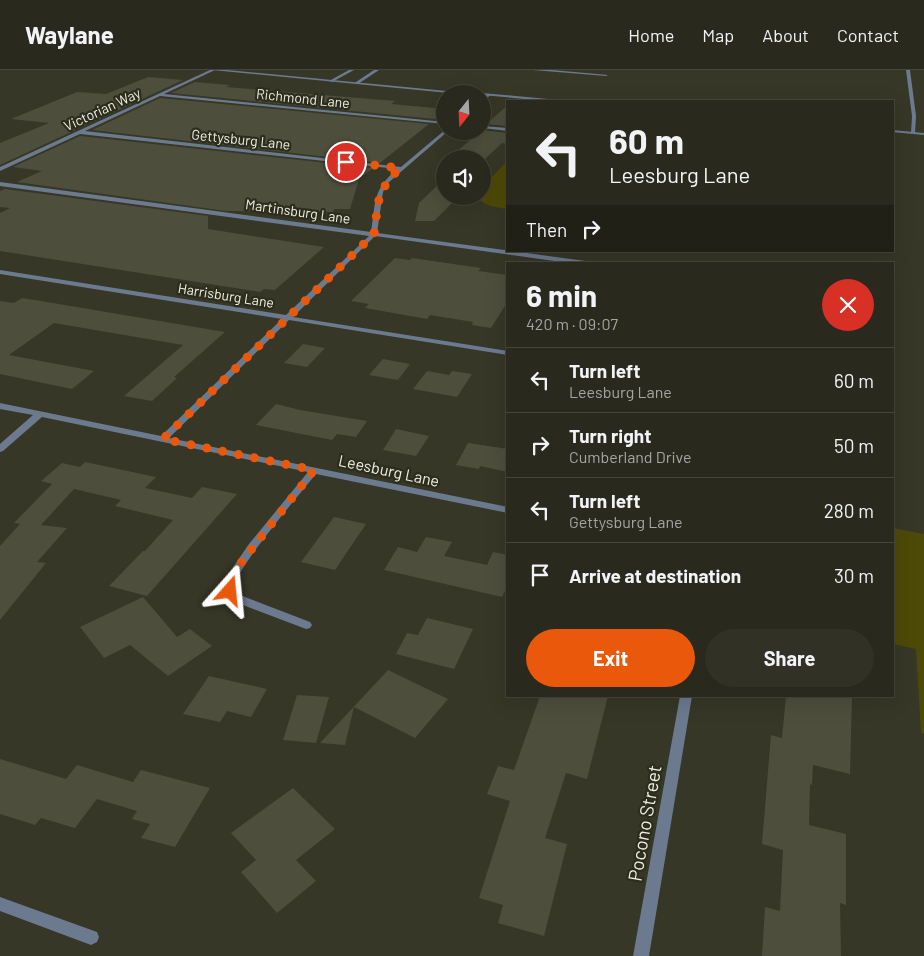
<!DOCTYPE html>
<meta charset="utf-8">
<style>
:root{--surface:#29291d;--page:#313126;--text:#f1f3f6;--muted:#a5a6a4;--line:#45453b;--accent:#ea580c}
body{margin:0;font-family:Barlow,sans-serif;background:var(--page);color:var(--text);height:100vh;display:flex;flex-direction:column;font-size:19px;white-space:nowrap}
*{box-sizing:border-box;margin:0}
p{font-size:16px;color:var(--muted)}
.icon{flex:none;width:28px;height:28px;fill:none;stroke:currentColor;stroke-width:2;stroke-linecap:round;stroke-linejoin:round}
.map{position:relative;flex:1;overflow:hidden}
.details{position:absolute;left:506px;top:192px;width:388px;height:435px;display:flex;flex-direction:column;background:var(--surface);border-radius:0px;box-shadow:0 5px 20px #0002,0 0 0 1px var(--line)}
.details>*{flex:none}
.top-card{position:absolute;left:506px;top:30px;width:388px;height:152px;border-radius:0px;box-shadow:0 5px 20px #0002,0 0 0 1px var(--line);background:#29291d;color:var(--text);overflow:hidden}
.needle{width:32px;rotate:198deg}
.fabs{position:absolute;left:436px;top:15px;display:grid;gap:10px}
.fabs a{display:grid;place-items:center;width:55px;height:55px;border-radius:50%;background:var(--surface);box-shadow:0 5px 20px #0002,0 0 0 1px var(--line);font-size:25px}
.pin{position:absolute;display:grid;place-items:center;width:42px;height:42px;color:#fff;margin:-21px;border:2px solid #fff;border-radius:50%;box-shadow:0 1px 5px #0007}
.me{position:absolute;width:55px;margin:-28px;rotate:18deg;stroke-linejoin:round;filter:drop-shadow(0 0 4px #0008)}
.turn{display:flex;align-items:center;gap:18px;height:105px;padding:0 20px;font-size:22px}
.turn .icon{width:65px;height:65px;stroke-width:2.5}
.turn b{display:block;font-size:35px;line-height:42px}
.then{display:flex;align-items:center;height:48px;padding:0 20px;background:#0003;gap:10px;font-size:19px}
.round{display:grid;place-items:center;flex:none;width:52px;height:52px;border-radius:26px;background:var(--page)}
.overview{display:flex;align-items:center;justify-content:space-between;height:85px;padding:0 20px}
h1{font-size:30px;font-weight:700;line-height:38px}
.button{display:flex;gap:10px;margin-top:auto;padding:10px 20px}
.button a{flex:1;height:58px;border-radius:30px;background:var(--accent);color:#fff;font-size:20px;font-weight:700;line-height:58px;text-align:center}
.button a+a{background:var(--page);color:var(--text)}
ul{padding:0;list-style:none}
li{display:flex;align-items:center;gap:15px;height:65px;padding:0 20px;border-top:1px solid var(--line)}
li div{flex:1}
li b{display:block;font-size:19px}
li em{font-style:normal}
header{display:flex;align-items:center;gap:30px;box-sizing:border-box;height:70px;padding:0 25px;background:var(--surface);border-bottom:1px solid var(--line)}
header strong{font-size:24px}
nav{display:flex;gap:28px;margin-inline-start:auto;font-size:18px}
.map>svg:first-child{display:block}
.green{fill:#4d4a08}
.building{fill:#4e4e3d}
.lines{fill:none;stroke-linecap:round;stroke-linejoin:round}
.minor{fill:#6c7a8f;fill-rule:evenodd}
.tertiary{fill:#6c7a8f;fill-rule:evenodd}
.route{stroke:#ea580c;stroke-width:9;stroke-dasharray:0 16.2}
.labels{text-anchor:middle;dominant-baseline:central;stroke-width:4.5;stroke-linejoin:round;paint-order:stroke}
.far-street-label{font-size:14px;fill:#efefe5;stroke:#2d2d1d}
.street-label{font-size:16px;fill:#efefe5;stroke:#2d2d1d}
.near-street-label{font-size:19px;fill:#efefe5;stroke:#2d2d1d}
</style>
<header>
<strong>Waylane</strong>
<nav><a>Home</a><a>Map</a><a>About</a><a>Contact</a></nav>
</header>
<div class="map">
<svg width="924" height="886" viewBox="0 0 924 886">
<rect width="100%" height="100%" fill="#373727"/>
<path class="green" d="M507 91V139L490 136 473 127 482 126 483 117Z
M893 458 924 464V664L921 663 916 579 893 574Z"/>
<path class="building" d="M148 7 183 10 0 95V73L49 53 11 49 77 22 106 24Z
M195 12 230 15 226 17 395 31 391 34 445 39V42L435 49 171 23Z
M160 28 429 54 380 93 92 60Z
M508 35V56L486 54Z
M482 60 508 63V74L502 73 485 89H448Z
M80 66 373 98 359 109 350 139H334L333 142 226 141 17 112 42 101 13 97Z
M445 108V126L458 127 434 151H415L419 133Z
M5 119 208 146V159L324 177 275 220 264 219 260 222 0 181V143L10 138 0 137V121Z
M395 188 410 190 412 188 481 198 478 201 508 205V231L491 258 472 255 473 252 430 245 427 249 365 238 369 234 351 231Z
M22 228 47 232 225 262 174 307 177 308 152 331 124 326 183 275 54 253 9 285 94 301 72 319 0 304V231L14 233Z
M303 274 325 278 307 297 284 293Z
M383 289 410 294 398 310 369 305Z
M427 301 449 305 452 301 472 304 457 327 413 319Z
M276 334 300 340 367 351 356 367 337 364 332 370 256 355Z
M396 359 429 366 416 386 383 380Z
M468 373 508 379V402L480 396 479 399 456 395Z
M85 392 156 407 145 418 192 428 202 417 237 424 147 526 109 516 143 481H145L173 450 115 436 121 430 74 419 41 455 67 458 37 492 46 493 0 550V476L20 454 14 453 52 414 41 411 62 393 80 397Z
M334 447 366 454 335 500 301 492Z
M426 467 452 472 444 486 487 495 493 482 508 485V514L502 527 384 500 398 477 417 482Z
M143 527 177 567 190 559 212 576 168 606 130 575 104 588 80 557Z
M427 548 473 559 454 599 396 584 407 563 418 565Z
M388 600 448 629 415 668 354 637 345 675 320 673Z
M209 606 267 619 251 647 227 641 220 652 183 644Z
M297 625 329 627 316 673 283 670Z
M540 626H608L587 709 566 703 545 768 567 774 544 866 498 853 503 835 479 828 510 731 487 724 498 696 514 700Z
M786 626H852L850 704 813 695 812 715 810 714 809 755 846 764V835L840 833 841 886H762L765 837 780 841 783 780 762 774 771 665 782 668Z
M0 689 66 709 77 695 133 712 141 700 210 718 175 777 141 768 150 754 132 749 137 741 97 729 75 758 41 748 35 755 0 744Z
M293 718 335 759 296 790 316 811 277 843 241 802 256 790 231 763Z"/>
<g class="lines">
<path class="minor" d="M210 0H215L164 24 445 52V54L160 26 85 61 401 97 445 60 447 62 388 113 383 122 377 163 593 192 596 194H576L375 166 293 247 508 281V285L289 250 169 368 508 437V443L316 404C303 420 235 500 235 515 235 519 238 522 240 525L310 552 312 555 310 558 306 559 232 531 224 518V514L227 506 249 474 308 402 42 347 3 381 0 382V374L33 345 0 339V333L161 366 282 249 0 204V200L286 245 369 166 0 116V112L371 162C376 131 372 121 397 99L80 64 0 101V97Z
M349 0H354L332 12 329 11Z
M374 0H379L358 14H356V12Z
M533 0H552L608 5 606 6Z
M906 0H910L916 46 915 63 913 64 911 63 912 46Z
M487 24 491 25 482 31V28Z
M482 56 508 58V61L482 58Z
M680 626H692L649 886H633Z
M0 827 97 862 99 867 97 872 91 875 0 841Z"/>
<path class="tertiary" d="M212 0H227L478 24H459Z
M482 23 559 30 561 31H547L482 25V24H480Z
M892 60 924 63V65L892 62Z"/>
</g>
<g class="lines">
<path class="route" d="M230 521 229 513 240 494 314 400 163 369 374 164C379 131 375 123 400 98L346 92"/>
</g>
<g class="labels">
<g class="far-street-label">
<text transform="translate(303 28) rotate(6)">Richmond Lane</text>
<text transform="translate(102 39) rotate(-25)">Victorian Way</text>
<text transform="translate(241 69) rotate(6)">Gettysburg Lane</text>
<text transform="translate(298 141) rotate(8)">Martinsburg Lane</text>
<text transform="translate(226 225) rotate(9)">Harrisburg Lane</text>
</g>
<g class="street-label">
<text transform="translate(389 400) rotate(12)">Leesburg Lane</text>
</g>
<g class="near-street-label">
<text transform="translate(644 753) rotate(-80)">Pocono Street</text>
</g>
</g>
</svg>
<div class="fabs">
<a><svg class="needle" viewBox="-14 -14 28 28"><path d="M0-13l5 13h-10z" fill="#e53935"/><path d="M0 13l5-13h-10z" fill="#a5a6a4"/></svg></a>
<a><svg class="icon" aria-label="sound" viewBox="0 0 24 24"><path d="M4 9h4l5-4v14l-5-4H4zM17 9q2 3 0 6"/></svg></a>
</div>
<div class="pin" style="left:346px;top:92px;background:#d93025"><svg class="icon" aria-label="arrive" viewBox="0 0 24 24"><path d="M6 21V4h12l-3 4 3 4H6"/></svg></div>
<svg class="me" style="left:230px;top:521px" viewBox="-20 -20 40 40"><path d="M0-17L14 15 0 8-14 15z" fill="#ea580c" stroke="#fff" stroke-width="4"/></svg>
<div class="top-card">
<div class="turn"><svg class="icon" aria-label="left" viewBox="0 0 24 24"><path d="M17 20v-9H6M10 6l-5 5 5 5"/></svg><div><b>60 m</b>Leesburg Lane</div></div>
<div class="then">Then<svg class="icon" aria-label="right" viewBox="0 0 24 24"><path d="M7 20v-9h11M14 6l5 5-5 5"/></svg></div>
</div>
<section class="details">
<div class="overview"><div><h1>6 min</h1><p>420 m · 09:07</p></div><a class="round" style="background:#d93025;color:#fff"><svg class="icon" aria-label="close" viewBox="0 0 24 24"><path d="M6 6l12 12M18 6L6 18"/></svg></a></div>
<ul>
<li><svg class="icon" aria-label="left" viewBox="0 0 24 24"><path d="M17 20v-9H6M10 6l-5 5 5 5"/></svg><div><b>Turn left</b><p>Leesburg Lane</p></div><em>60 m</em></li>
<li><svg class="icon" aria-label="right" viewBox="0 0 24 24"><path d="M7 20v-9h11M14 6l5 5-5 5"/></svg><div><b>Turn right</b><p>Cumberland Drive</p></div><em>50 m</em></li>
<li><svg class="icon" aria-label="left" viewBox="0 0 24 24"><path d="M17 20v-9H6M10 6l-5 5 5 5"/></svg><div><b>Turn left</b><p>Gettysburg Lane</p></div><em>280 m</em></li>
<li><svg class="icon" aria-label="arrive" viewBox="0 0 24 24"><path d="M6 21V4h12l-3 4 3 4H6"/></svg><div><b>Arrive at destination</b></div><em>30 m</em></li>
</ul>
<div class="button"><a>Exit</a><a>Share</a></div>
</section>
</div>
